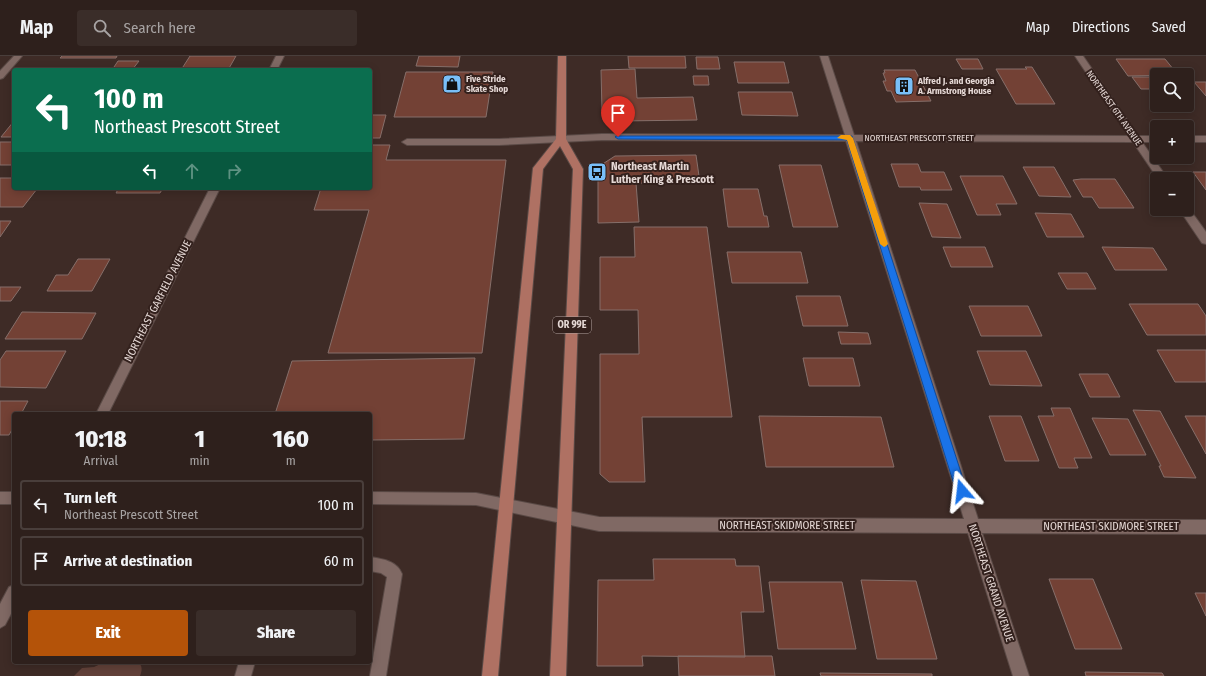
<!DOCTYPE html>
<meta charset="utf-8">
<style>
:root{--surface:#2e201c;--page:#3a2d29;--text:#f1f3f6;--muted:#a7a3a3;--line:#493e3b;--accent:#b45309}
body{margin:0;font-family:"Fira Sans Condensed",sans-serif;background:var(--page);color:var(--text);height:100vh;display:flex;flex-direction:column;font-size:15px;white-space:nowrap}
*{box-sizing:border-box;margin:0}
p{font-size:13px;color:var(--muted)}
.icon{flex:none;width:22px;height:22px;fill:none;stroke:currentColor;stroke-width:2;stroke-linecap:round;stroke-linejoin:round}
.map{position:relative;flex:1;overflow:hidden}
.sheet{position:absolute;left:12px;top:356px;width:360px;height:252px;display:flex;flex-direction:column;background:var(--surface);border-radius:4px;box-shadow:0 2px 10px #0003,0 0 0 1px var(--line)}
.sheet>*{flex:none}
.guide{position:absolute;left:12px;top:12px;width:360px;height:122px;border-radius:4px;box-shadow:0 2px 10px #0003,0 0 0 1px var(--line);background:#0b6e4f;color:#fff;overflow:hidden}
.fabs{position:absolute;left:1150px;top:12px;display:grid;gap:8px}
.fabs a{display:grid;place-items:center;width:44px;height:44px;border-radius:4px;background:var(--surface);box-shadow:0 2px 10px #0003,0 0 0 1px var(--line);font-size:20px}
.pin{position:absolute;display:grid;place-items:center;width:34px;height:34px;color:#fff;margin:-41px -17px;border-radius:50% 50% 50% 0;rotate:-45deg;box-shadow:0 0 4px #0007}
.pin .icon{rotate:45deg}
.me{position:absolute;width:44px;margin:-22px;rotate:343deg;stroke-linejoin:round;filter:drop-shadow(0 0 3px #0008)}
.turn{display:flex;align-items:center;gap:14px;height:84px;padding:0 16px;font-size:18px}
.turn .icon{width:52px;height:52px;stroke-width:2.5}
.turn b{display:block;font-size:28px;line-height:34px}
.lanes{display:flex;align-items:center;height:38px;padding:0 16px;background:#0003;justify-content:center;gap:20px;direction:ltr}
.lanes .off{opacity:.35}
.eta{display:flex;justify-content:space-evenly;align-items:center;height:68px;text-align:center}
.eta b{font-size:24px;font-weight:800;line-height:28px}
.cta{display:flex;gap:8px;margin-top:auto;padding:8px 16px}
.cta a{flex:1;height:46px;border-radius:4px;background:var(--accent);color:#fff;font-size:16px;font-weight:800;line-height:46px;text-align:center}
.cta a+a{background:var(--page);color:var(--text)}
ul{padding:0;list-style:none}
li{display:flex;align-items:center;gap:12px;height:50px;margin:0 8px 6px;padding:0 8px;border:2px solid var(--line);border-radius:4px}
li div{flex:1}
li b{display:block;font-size:15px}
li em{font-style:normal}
header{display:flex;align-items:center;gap:24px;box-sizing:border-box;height:56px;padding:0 20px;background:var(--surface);border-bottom:1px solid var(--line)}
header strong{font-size:19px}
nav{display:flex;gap:22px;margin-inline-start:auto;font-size:14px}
.search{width:280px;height:36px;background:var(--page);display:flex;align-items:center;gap:10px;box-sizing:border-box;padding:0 14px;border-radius:4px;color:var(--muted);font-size:15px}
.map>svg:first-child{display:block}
.green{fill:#624139}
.building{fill:#734135;stroke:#866f6a}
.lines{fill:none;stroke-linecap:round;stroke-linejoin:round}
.minor-casing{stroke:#5a4a46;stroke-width:2}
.major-casing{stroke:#5a4a46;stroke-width:2}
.minor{fill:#806964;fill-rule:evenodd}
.major{fill:#af7163;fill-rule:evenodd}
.route{fill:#1a73e8;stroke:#114b97}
.slow{fill:#f59e0b}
.labels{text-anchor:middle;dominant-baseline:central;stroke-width:4;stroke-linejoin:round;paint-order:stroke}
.far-poi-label{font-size:9px;font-weight:bold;fill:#e5d8d5;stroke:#33211d;text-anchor:start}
.far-street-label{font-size:9px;fill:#e5d8d5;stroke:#33211d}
.shield{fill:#33211d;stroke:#b0a19e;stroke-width:1}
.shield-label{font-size:10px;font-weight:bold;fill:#e5d8d5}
.poi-label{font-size:11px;font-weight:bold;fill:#e5d8d5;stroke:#33211d;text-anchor:start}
.street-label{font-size:11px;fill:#e5d8d5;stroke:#33211d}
</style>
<header>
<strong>Map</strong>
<div class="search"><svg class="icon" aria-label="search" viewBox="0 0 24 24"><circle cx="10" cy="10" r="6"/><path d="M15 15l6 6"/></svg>Search here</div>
<nav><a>Map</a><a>Directions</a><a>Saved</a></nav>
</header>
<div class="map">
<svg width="1206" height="620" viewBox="0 0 1206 620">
<rect width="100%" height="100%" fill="#3e2b26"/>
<path class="green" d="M105 606H138C143 610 142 615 140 620H74L82 612 94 611Z"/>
<path class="building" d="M62 0H117L116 2H60Z
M190 0H236L228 14H181Z
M419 0H460L458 11 416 10Z
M628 0H685L686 12H629Z
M696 1H718L720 13H697Z
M956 3H978L983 13H962Z
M1116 3H1165L1178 19 1128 20Z
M118 5H139L132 14H112Z
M734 6H784L789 27H738Z
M1025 11H1032L1055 48H1016L996 13H1027Z
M635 13 637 42 693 41 697 64 619 65 602 55 601 14Z
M884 14H915L931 45 896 46 891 35H887L883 25H886L883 17H885Z
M406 16H493L486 61H394Z
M693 20H708L709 29H694Z
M1132 21H1157V33H1141Z
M1194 26H1206V40Z
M738 36H792L798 60 742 59Z
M370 59H386L380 82H370Z
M14 65V81H1Z
M0 86H14V109H0Z
M370 89H390L386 104H506L482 297H328L369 154H314L321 132H370Z
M696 99 700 127H636L639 166 598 167V111L615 100Z
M891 108H918L921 116H944L952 134H921L920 131H899Z
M779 109H821L838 171H793Z
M1023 111H1054L1071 141 1039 140Z
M1193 116H1206V134Z
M960 120H1003L1017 148H996L1001 159H977Z
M0 122H14V133H37L23 151H0Z
M1081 123H1115L1134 152H1099L1092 141H1083L1073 124Z
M119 132H163L160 137H116Z
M723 133H758L764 160H767L769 171H728Z
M919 147 947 148 961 182 932 181Z
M1035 157 1071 158 1084 181H1047Z
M0 165H11L0 181Z
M634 171H707L732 361H642L645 426H609L600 418V298H639L638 254H600V201H635Z
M943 191H985L993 211H951Z
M1102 191 1153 192 1167 214H1115Z
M727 196H801L808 227H732Z
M78 203H110L92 235H47L56 219H68Z
M1058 217H1087L1096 233H1067Z
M0 231H21L11 245H0Z
M796 240H840L848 270H803Z
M1129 248H1198L1206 260V279H1147Z
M969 250H1028L1042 280H981Z
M22 256 96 257 82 283H5Z
M838 276 868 277 871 288H841Z
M1157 294H1206V326H1175Z
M6 295H66L46 332 0 331V304Z
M977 295H1026L1042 330 990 329Z
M475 302 464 383 370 384V358H275L292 305Z
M803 302H853L860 330H809Z
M1079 318H1108L1120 341H1090Z
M0 345H28L21 358H14V370L9 379H0Z
M1051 352H1070L1092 402H1074L1078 412H1059L1038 360H1054Z
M1133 354 1160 355 1196 422 1164 421 1159 410H1161Z
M759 360 881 361 894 411H766Z
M989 360H1021L1039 405H1005Z
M1185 360H1206V398Z
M1092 362 1128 363 1146 399H1110Z
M653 503H735L736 510H759L764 556H741L745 601 642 600 643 610H597L598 524H654Z
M1049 523H1093L1122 593H1075Z
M861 524 916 525 937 603H877Z
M769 526H842L856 593H778Z
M1195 537H1206V560Z
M678 600H772L775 620H679Z
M1085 616 1162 617 1164 620H1086Z
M820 617 932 618V620H821Z"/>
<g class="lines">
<g class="minor-casing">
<path id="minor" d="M14 0H22L3 22 0 23V15Z
M276 0H284L277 14H269Z
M820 0H828L854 79 1129 80 1075 0H1083L1138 80H1157V86H1142L1168 123H1158L1133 86 856 85 978 463 1206 464V478L982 477 1029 620H1013L968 477 599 475 476 449 370 448V436L476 437 599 461 964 463 846 85 602 84 499 89H407L402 86 407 83H499L602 78 845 79Z
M1187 80H1206V86H1187Z
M210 132H220L108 358H96Z
M1188 151 1206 176V188L1202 187 1179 153H1187Z
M0 436H14V448H0Z
M370 501C383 503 397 505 402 518L386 620H370L387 521 381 517 370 515Z
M14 529V552L5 569 0 572V548L9 531Z
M239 606H255L251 620H235Z"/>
</g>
<g class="major-casing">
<path id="major" d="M558 0H566V83L583 113 566 620H550L573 113 560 90 543 113 498 620H482L533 112 556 83Z"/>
</g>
<use href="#minor" class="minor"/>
<use href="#major" class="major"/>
</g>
<path class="route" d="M616 80H852L967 435 965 438 962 439 958 438 956 435 847 84 618 83 615 81Z"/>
<path class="slow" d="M850 79 853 82 888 188 886 190 884 191 880 188 847 84 837 82 841 79Z"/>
<defs>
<g id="shop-square" transform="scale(1)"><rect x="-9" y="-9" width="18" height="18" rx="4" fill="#79bff8" stroke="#33211d"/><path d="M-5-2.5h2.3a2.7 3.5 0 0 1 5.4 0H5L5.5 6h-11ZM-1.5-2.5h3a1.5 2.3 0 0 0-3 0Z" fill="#111"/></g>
<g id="building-square" transform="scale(1)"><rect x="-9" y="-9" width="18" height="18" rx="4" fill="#79bff8" stroke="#33211d"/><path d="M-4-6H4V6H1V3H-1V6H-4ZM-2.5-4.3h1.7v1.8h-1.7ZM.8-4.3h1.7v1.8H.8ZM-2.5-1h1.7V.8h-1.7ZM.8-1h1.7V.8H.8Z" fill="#111"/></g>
<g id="bus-square" transform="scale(1)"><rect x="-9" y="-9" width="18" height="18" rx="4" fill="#79bff8" stroke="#33211d"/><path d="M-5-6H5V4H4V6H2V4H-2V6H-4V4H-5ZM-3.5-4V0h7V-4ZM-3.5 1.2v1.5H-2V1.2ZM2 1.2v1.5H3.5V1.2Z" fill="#111"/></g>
</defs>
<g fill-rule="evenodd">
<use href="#shop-square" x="452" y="28"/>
<use href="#building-square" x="904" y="30"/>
<use href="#bus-square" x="597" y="116"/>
</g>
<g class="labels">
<g class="far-poi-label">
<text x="466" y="23">Five Stride<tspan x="466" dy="10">Skate Shop</tspan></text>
<text x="918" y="25">Alfred J. and Georgia<tspan x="918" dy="10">A. Armstrong House</tspan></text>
</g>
<g class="far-street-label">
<text transform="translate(1114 52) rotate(55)">NORTHEAST 6TH AVENUE</text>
<text x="919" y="82">NORTHEAST PRESCOTT STREET</text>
</g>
<rect class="shield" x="553" y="261" width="38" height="16" rx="3"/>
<g class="shield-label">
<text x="572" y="269">OR 99E</text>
</g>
<g class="poi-label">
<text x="611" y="110">Northeast Martin<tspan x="611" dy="13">Luther King &amp; Prescott</tspan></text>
</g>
<g class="street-label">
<text transform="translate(158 245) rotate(-63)">NORTHEAST GARFIELD AVENUE</text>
<text x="787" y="469">NORTHEAST SKIDMORE STREET</text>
<text x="1111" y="470">NORTHEAST SKIDMORE STREET</text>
<text transform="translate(991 527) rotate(72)">NORTHEAST GRAND AVENUE</text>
</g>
</g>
</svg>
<div class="fabs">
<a><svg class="icon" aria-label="search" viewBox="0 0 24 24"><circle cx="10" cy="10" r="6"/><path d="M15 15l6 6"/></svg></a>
<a>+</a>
<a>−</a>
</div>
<div class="pin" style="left:618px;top:81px;background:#d93025"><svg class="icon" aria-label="arrive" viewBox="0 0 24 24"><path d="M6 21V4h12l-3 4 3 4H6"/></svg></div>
<svg class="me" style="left:962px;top:435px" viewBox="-20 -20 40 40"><path d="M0-17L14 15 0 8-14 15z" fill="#1a73e8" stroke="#fff" stroke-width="4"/></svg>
<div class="guide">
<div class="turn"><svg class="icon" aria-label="left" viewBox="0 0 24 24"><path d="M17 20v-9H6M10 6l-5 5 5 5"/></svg><div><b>100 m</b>Northeast Prescott Street</div></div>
<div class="lanes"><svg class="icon" aria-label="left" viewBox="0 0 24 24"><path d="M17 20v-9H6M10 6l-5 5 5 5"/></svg><svg class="icon off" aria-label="ahead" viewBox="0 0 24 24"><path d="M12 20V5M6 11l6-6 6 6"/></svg><svg class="icon off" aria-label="right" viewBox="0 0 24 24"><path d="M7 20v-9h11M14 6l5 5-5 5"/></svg></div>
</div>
<section class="sheet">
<div class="eta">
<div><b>10:18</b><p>Arrival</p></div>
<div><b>1</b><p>min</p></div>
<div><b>160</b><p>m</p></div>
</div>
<ul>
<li><svg class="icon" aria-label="left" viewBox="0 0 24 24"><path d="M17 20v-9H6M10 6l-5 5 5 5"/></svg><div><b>Turn left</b><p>Northeast Prescott Street</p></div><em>100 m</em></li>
<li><svg class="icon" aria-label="arrive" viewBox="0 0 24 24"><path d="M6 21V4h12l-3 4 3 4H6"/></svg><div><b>Arrive at destination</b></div><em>60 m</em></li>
</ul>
<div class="cta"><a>Exit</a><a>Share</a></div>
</section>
</div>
